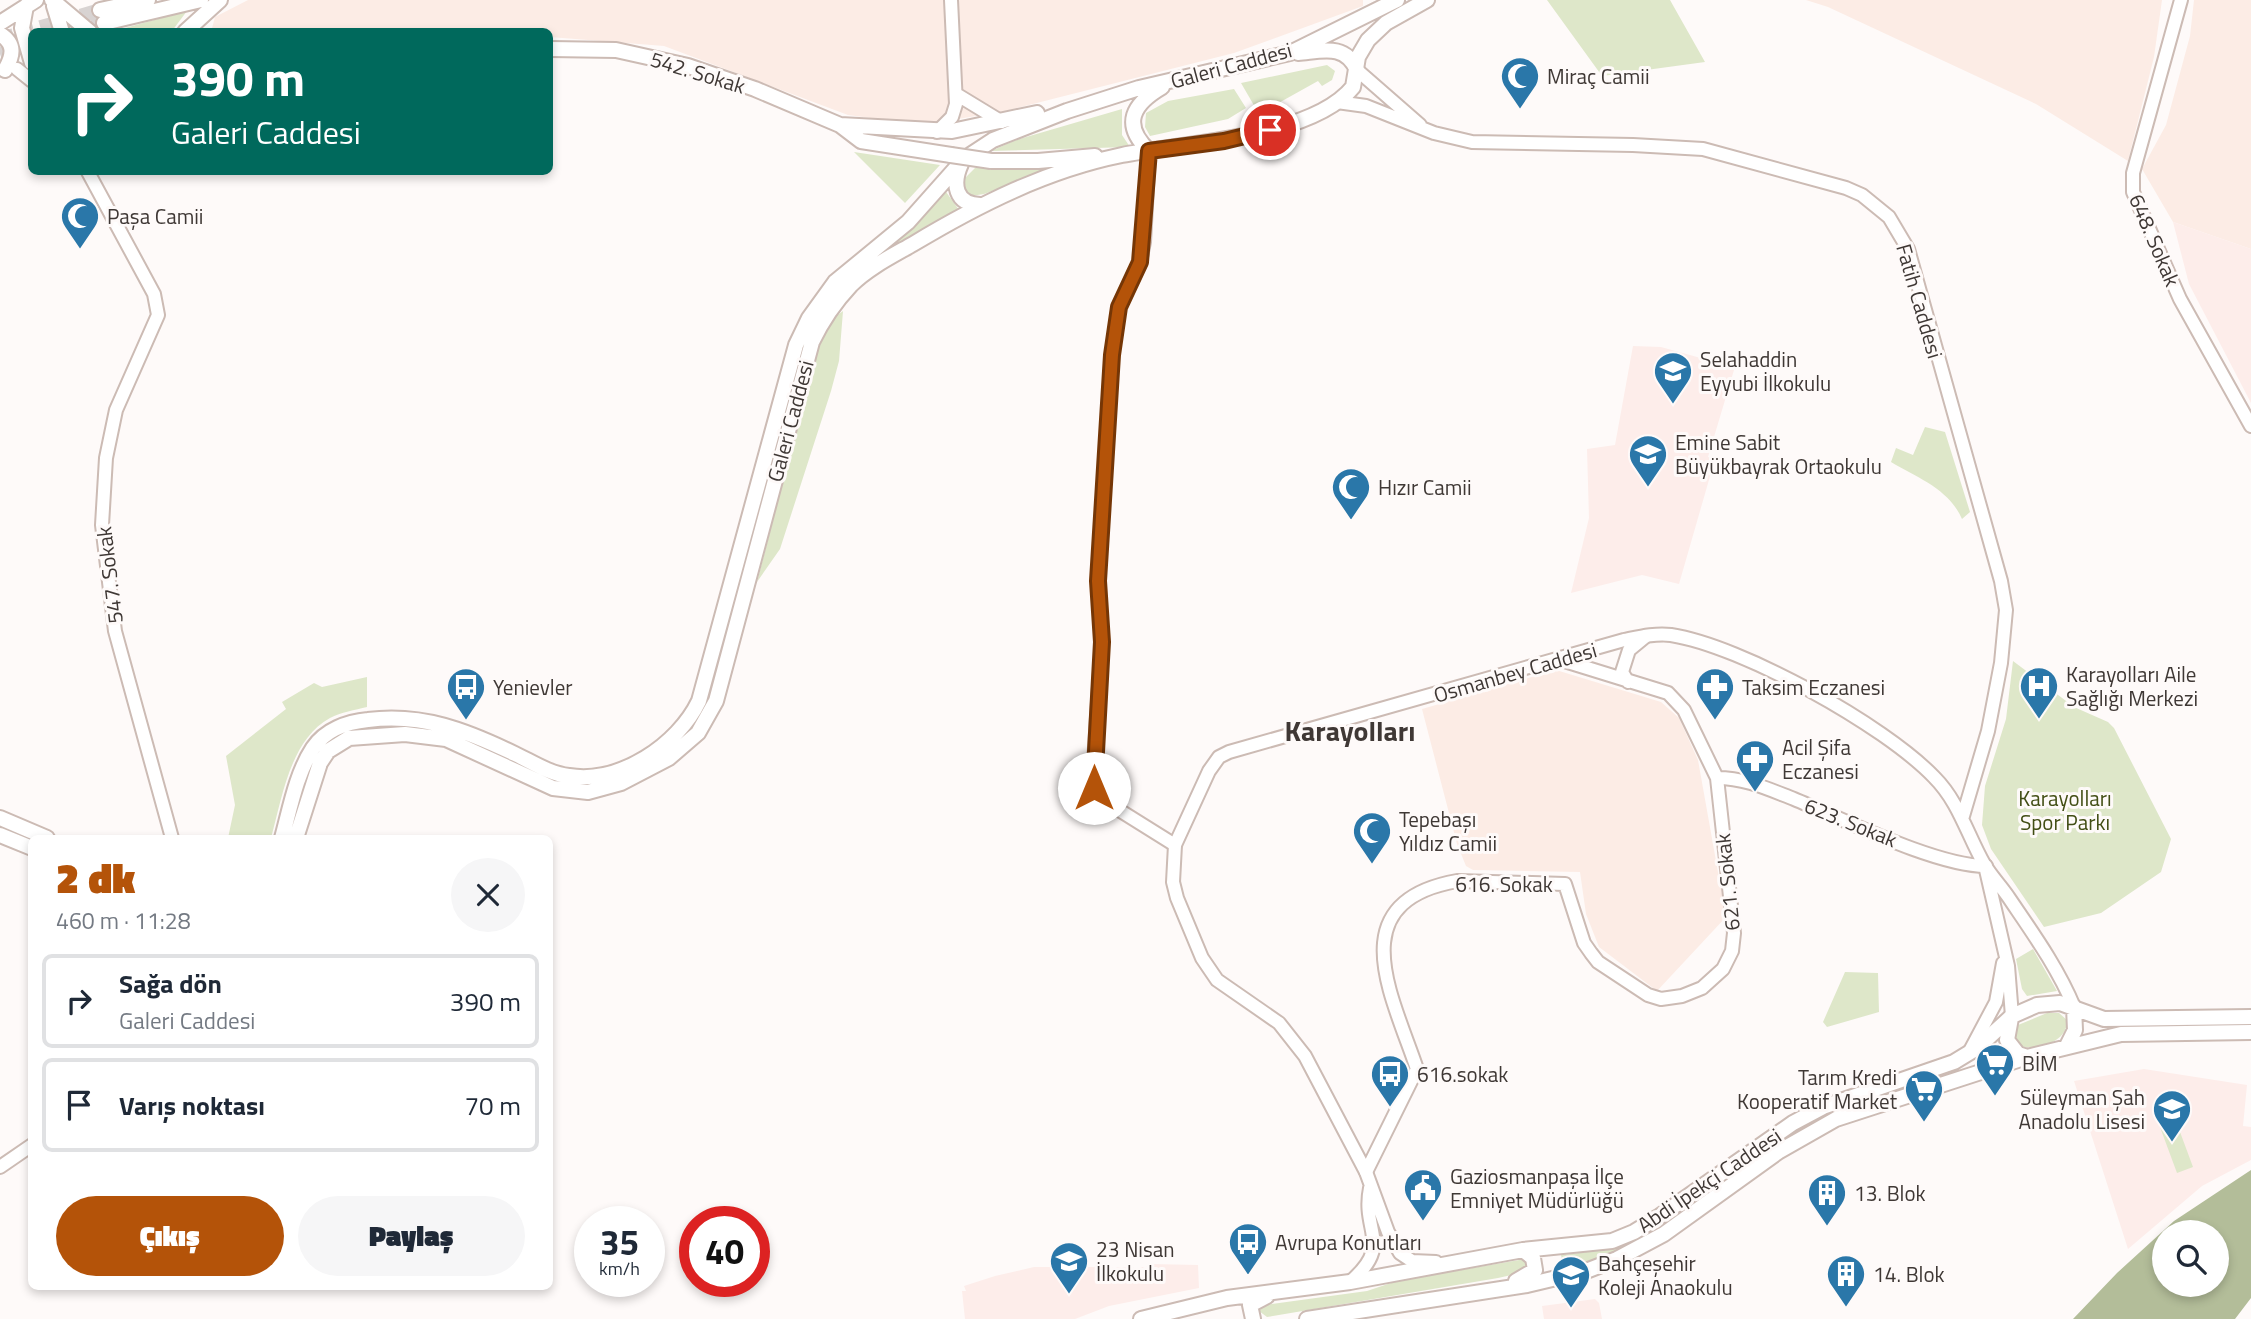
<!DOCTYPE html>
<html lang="tr">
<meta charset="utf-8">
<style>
:root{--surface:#fff;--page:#f6f6f7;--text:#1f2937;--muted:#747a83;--line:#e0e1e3;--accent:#b45309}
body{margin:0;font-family:"Titillium Web",sans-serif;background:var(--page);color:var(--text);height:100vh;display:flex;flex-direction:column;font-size:26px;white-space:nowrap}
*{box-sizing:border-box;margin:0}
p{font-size:23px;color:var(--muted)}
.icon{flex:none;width:38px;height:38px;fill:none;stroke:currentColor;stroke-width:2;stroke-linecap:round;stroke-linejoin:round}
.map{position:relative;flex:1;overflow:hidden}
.drawer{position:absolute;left:28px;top:835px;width:525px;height:455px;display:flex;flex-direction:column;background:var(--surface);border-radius:10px;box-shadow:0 4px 10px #0003}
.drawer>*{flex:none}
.top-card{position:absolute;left:28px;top:28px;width:525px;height:147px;border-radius:10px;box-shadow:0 4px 10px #0003;background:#00695c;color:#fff;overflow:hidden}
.buttons{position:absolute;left:2152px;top:1220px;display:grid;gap:14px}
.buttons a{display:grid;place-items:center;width:77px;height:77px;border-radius:50%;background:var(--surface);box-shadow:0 4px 10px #0003;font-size:35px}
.speed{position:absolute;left:574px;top:1206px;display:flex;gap:14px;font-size:35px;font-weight:700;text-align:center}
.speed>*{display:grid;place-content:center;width:91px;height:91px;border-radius:50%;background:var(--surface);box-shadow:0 4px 10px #0003;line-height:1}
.speed small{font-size:18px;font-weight:400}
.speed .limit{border:10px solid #d22;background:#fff;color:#111}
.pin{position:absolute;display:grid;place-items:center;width:60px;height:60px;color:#fff;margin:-30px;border:4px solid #fff;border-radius:50%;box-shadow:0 2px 7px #0007}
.me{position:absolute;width:77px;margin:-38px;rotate:0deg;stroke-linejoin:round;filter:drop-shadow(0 0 5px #0008)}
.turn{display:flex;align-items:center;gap:24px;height:147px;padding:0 28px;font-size:32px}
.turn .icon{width:91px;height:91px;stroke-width:2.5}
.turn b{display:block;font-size:49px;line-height:60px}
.round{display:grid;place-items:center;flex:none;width:74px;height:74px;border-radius:37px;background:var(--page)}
.head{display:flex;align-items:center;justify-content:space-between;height:119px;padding:0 28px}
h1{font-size:42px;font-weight:800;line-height:52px;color:var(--accent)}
.cta{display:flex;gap:14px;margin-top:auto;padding:14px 28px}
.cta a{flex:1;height:80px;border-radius:42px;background:var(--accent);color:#fff;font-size:28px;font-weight:800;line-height:80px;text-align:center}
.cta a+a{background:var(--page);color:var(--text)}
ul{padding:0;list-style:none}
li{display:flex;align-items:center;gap:21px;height:94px;margin:0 14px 10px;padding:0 14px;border:4px solid var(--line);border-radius:10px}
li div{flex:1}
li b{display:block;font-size:26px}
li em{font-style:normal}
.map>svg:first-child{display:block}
.built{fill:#fcece5}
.education{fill:#fdedea}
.green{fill:#dee7c9}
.forest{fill:#b3bd99;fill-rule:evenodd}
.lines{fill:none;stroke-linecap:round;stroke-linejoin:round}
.primary-tunnel{stroke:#d8d3d2;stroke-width:14;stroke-dasharray:14 7;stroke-linecap:butt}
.tertiary-casing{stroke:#ccbbb4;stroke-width:16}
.secondary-casing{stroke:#ccbbb4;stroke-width:16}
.primary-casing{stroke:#ccbbb4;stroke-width:18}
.tertiary{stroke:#fff;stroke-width:12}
.secondary{stroke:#fff;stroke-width:12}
.primary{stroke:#fff;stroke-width:14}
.primary-bridge-casing{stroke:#ccbbb4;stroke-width:18;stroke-linecap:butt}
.primary-bridge{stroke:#fff;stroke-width:14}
.route-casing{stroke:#753606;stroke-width:18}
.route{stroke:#b45309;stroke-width:12}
.labels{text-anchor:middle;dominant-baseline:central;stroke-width:6;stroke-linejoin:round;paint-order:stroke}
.street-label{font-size:21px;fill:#3f3835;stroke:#fefaf9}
.poi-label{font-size:21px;fill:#3f3835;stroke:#fefaf9;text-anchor:start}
.park-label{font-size:21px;fill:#424e15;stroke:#fefaf9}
.district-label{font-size:28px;font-weight:bold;fill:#3f3835;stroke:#fefaf9}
</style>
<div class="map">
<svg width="2251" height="1319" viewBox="0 0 2251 1319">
<rect width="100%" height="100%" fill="#fefaf9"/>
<path class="built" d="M248 0H1363V6L1234 53 1005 111 923 125 848 115 664 46 550 37V32H211L215 17Z
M1806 0H2162L2154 57 2128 161 2036 104 1828 7Z
M2194 0H2251V249L2173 222 2142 169 2166 125 2190 36Z
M1556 670 1661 702 1679 718 1698 760 1726 917 1657 991 1599 947 1586 914 1580 872 1473 870 1466 866 1457 844 1422 709Z"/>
<path class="education" d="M2173 222 2251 249V403L2189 284Z
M1633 346 1661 347 1726 365 1734 370 1708 457 1715 459 1679 584 1642 575 1571 593 1589 518 1587 449 1615 445Z
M2144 1069 2247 1085 2243 1126 2251 1127V1160L2202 1186 2128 1249 2074 1081Z
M1150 1264 1198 1265 1199 1288 1109 1306 1075 1319H965L962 1291H966L964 1286 995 1276 1034 1267H1146Z
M1595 1299 1599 1303 1602 1319H1544L1542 1306Z"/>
<path class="green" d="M1547 0H1670L1705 62 1602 76Z
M187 11 172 31H114Z
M1327 65 1335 71 1332 80 1322 86 1318 81 1259 114 1241 83Z
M1234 89 1246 108 1228 119 1150 136 1145 127 1146 113 1168 101Z
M1122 109V135L1130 147 991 151 1016 140Z
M854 152 940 165 905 203Z
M1063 165 984 194 971 196 963 189V180L975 168Z
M944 189 959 210 889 250Z
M843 311 839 361 831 391 780 549 757 582 819 342 835 317Z
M1925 427 1945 432 1970 512 1962 519C1949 489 1918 478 1891 462L1896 448 1913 455Z
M2013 661 2074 707 2108 722 2114 728 2171 839 2161 872 2101 913 2044 927 1991 849 1982 825 1985 786 2006 719Z
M367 677V707C355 710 341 712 330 718 290 740 282 798 271 838H228L235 805 226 756 286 709 282 702 314 683 322 687Z
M2033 949 2057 991 2027 996 2022 989 2016 959Z
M1845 972 1878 973 1879 1012 1827 1027 1823 1022Z
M2047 1013H2059L2067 1020C2069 1042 2033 1054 2017 1044L2013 1037 2018 1025Z
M2173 1113 2193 1167 2177 1173 2157 1119Z
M1799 1128 1800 1131 1666 1227 1610 1256 1564 1271 1561 1255C1595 1252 1625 1246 1655 1231Z
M1525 1259 1529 1267 1525 1272 1498 1278 1267 1317 1259 1311 1264 1305 1367 1291 1397 1281Z"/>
<path class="forest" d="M2251 1170V1298L2235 1319H2073L2117 1273 2174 1221ZM2165 1232H2217V1284H2165Z"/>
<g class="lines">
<path class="primary-tunnel" d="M72 32 104 23
M0 39 100 10
M0 54 32 43"/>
<g class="tertiary-casing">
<path id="tertiary" d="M2181 0 2133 173V192L2180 299 2251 426
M17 69 32 81
M956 94 1002 122
M937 132 952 117 956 104 951 0
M1149 151 1144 242 1140 262 1119 307 1112 355 1098 581 1102 642 1093 777 1097 794 1103 800 1175 845
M88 172 154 294 158 315 116 410 106 458 102 525 115 631 172 838
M1628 682 1622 672 1629 650 1646 636
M1717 778C1745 778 1768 789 1794 799 1843 819 1936 866 1986 866
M0 1167 32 1145
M1366 1172 1417 1069C1392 995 1340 902 1457 881L1565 884 1584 943 1591 953 1598 962 1648 995 1661 999 1682 996 1702 988 1723 969 1732 951 1734 933 1717 778 1684 710 1668 693 1558 659"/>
</g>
<g class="secondary-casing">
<path id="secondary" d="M1357 70 1420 125
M1337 102 1366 106 1434 133 1472 142 1633 145 1703 149 1846 188 1862 195 1889 217 1908 249 2001 581 2006 610 2001 663 1988 731 1963 816
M1986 870 2008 966 2012 1016
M1971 1049 1996 1002 2003 963
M1436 1262 1412 1261 1400 1253 1388 1232 1366 1172 1305 1056 1279 1023 1217 980 1202 958 1177 898 1173 882 1175 845 1209 771 1219 757 1229 752 1624 640C1639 637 1655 633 1671 635 1742 646 1884 725 1934 777 1959 802 1967 834 1984 864 1991 876 2001 886 2009 898 2032 932 2058 968 2074 1007
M1350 1282C1394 1244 1361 1232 1370 1188"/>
</g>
<g class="primary-casing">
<path id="primary" d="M52 0 90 32
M26 6 22 28 32 63
M54 6 62 32
M100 10 148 0
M0 23 36 0
M104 23 201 0
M185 32 220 0
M0 34C16 44 13 56 5 70
M550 49 616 50 688 66 755 89 840 125 952 131 1037 113
M1298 53C1322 51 1345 43 1357 70
M840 125 861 141 951 155
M1149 151C1121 124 1133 104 1162 87
M991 161H1038L1095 156
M961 164C952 184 955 204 980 205
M0 818 47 838
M0 835 32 848
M282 838C290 809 296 774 313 748 325 730 347 722 368 720 423 713 467 731 515 754 532 762 550 774 569 776 620 784 678 745 699 701L796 345 809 318 835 282 908 222 964 159 993 140 1067 111 1139 88 1290 53 1397 0
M296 838 320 763 328 751 349 738 405 734 446 739 553 788 588 792 621 783 669 758 698 733 716 701 812 342C822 321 835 302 851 285 868 268 892 256 913 244 978 205 1047 170 1122 155 1183 143 1312 138 1353 87L1358 57 1368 40 1386 23 1427 0
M2011 1018 2007 1040 2018 1054 2027 1057
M2067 1046 2075 1030 2074 1007
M1516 1281 1535 1270 1533 1258 1523 1250
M1141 1319 1227 1298 1350 1282 1523 1250 1612 1241 1634 1232 1660 1216 1793 1123 1823 1107 1954 1062 1977 1048 2012 1016 2037 1005 2060 1003 2104 1019 2251 1017
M1253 1319 1250 1305 1267 1296
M1307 1319 1527 1285 1586 1271 1617 1259 1664 1234 1778 1152 1836 1119 2027 1057 2121 1034 2251 1032"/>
</g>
<use href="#tertiary" class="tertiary"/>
<use href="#secondary" class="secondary"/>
<use href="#primary" class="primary"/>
<g class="primary-bridge-casing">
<path id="primary-bridge" d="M951 155 991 161"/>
</g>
<use href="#primary-bridge" class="primary-bridge"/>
</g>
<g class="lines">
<g class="route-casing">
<path id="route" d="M1094 788 1102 642 1098 581 1112 355 1119 307 1140 262 1149 151 1224 141 1270 130"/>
</g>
<use href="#route" class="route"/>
</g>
<defs>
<g id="mosque-pin" transform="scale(2.0125)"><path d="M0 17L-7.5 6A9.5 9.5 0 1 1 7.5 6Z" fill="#2a77a9" stroke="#fefaf9"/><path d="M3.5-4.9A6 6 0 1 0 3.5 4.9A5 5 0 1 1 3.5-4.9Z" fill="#fff"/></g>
<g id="school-pin" transform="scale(2.0125)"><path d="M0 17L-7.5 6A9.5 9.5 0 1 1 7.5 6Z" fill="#2a77a9" stroke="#fefaf9"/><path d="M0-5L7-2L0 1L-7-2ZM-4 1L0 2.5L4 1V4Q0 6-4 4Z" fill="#fff"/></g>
<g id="hospital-pin" transform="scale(2.0125)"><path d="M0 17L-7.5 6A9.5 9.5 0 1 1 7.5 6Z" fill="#2a77a9" stroke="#fefaf9"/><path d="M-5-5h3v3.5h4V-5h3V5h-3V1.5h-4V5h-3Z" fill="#fff"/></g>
<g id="bus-pin" transform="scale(2.0125)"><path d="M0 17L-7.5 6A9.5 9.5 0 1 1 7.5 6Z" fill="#2a77a9" stroke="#fefaf9"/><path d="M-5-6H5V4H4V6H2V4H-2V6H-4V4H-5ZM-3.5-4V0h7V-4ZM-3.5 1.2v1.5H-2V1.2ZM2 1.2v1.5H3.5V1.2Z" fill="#fff"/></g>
<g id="pharmacy-pin" transform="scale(2.0125)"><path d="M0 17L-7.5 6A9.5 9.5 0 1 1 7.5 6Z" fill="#2a77a9" stroke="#fefaf9"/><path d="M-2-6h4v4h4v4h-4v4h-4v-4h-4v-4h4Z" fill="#fff"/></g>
<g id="supermarket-pin" transform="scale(2.0125)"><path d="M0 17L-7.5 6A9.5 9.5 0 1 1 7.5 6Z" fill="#2a77a9" stroke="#fefaf9"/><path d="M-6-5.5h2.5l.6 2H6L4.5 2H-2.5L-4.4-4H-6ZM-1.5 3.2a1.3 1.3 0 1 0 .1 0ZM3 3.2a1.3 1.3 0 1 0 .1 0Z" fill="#fff"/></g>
<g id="civic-pin" transform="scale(2.0125)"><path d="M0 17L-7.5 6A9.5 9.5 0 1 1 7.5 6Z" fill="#2a77a9" stroke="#fefaf9"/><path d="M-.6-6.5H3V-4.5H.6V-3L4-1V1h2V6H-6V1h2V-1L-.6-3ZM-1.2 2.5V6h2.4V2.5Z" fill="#fff"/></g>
<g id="building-pin" transform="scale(2.0125)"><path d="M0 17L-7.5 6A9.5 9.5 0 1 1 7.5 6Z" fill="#2a77a9" stroke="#fefaf9"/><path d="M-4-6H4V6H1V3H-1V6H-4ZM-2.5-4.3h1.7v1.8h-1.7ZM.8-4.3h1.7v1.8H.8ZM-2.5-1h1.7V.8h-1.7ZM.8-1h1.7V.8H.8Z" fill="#fff"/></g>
</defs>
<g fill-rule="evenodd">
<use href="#mosque-pin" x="1520" y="76"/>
<use href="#mosque-pin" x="80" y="216"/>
<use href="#school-pin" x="1673" y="371"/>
<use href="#school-pin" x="1648" y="454"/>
<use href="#mosque-pin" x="1351" y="487"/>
<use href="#hospital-pin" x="2039" y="686"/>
<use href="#bus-pin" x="466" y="687"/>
<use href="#pharmacy-pin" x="1715" y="687"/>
<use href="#pharmacy-pin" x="1755" y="759"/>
<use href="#mosque-pin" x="1372" y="831"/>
<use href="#supermarket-pin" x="1995" y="1063"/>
<use href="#bus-pin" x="1390" y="1074"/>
<use href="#supermarket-pin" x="1924" y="1089"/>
<use href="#school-pin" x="2172" y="1109"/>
<use href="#civic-pin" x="1423" y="1188"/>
<use href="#building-pin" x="1827" y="1193"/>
<use href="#bus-pin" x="1248" y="1242"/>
<use href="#school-pin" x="1069" y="1261"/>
<use href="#building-pin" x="1846" y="1274"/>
<use href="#school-pin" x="1571" y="1275"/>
</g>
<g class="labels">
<g class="street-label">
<text transform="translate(1231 65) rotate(-15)">Galeri Caddesi</text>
<text transform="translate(698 72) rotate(17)">542. Sokak</text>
<text transform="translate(2155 240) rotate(67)">648. Sokak</text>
<text transform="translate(1920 301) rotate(74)">Fatih Caddesi</text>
<text transform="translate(790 421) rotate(-75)">Galeri Caddesi</text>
<text transform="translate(109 575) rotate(-97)">547. Sokak</text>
<text transform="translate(1515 672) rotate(-16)">Osmanbey Caddesi</text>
<text transform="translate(1851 822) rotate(22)">623. Sokak</text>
<text transform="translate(1727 882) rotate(-96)">621. Sokak</text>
<text x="1504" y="884">616. Sokak</text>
<text transform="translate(1709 1180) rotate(-34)">Abdi İpekçi Caddesi</text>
</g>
<g class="poi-label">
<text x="1547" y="76">Miraç Camii</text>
<text x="107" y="216">Paşa Camii</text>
<text x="1700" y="359">Selahaddin<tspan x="1700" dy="24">Eyyubi İlkokulu</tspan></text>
<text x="1675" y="442">Emine Sabit<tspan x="1675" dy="24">Büyükbayrak Ortaokulu</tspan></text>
<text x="1378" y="487">Hızır Camii</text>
<text x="2066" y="674">Karayolları Aile<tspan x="2066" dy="24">Sağlığı Merkezi</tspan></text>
<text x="493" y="687">Yenievler</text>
<text x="1742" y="687">Taksim Eczanesi</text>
<text x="1782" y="747">Acil Şifa<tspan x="1782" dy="24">Eczanesi</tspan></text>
<text x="1399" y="819">Tepebaşı<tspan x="1399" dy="24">Yıldız Camii</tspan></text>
<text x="2022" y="1063">BİM</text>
<text x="1417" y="1074">616.sokak</text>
<text x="1897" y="1077" text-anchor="end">Tarım Kredi<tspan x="1897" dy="24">Kooperatif Market</tspan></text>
<text x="2145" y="1097" text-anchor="end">Süleyman Şah<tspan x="2145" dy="24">Anadolu Lisesi</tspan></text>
<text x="1450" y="1176">Gaziosmanpaşa İlçe<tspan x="1450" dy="24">Emniyet Müdürlüğü</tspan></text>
<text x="1854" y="1193">13. Blok</text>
<text x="1275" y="1242">Avrupa Konutları</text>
<text x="1096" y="1249">23 Nisan<tspan x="1096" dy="24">İlkokulu</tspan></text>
<text x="1598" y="1263">Bahçeşehir<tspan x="1598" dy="24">Koleji Anaokulu</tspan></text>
<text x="1873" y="1274">14. Blok</text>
</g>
<g class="park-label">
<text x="2065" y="798">Karayolları<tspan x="2065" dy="24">Spor Parkı</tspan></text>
</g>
<g class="district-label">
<text x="1350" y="730">Karayolları</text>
</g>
</g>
</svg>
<div class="buttons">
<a><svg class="icon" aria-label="search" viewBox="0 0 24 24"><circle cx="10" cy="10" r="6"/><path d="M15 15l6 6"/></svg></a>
</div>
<div class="speed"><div>35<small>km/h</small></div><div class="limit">40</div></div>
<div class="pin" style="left:1270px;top:130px;background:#d93025"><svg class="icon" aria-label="arrive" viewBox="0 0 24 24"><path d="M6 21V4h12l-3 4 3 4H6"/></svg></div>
<svg class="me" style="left:1094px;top:788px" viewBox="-20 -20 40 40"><circle r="19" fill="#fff"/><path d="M0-13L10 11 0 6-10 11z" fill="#b45309"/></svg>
<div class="top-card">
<div class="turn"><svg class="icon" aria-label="right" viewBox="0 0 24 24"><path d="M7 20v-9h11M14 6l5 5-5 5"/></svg><div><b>390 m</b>Galeri Caddesi</div></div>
</div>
<section class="drawer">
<div class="head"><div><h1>2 dk</h1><p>460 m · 11:28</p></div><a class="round"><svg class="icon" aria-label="close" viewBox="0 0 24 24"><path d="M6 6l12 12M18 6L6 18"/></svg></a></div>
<ul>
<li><svg class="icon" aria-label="right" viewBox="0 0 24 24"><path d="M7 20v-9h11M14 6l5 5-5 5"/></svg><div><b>Sağa dön</b><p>Galeri Caddesi</p></div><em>390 m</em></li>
<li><svg class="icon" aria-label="arrive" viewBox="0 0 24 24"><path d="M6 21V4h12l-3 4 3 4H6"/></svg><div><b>Varış noktası</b></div><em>70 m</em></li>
</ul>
<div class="cta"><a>Çıkış</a><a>Paylaş</a></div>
</section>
</div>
